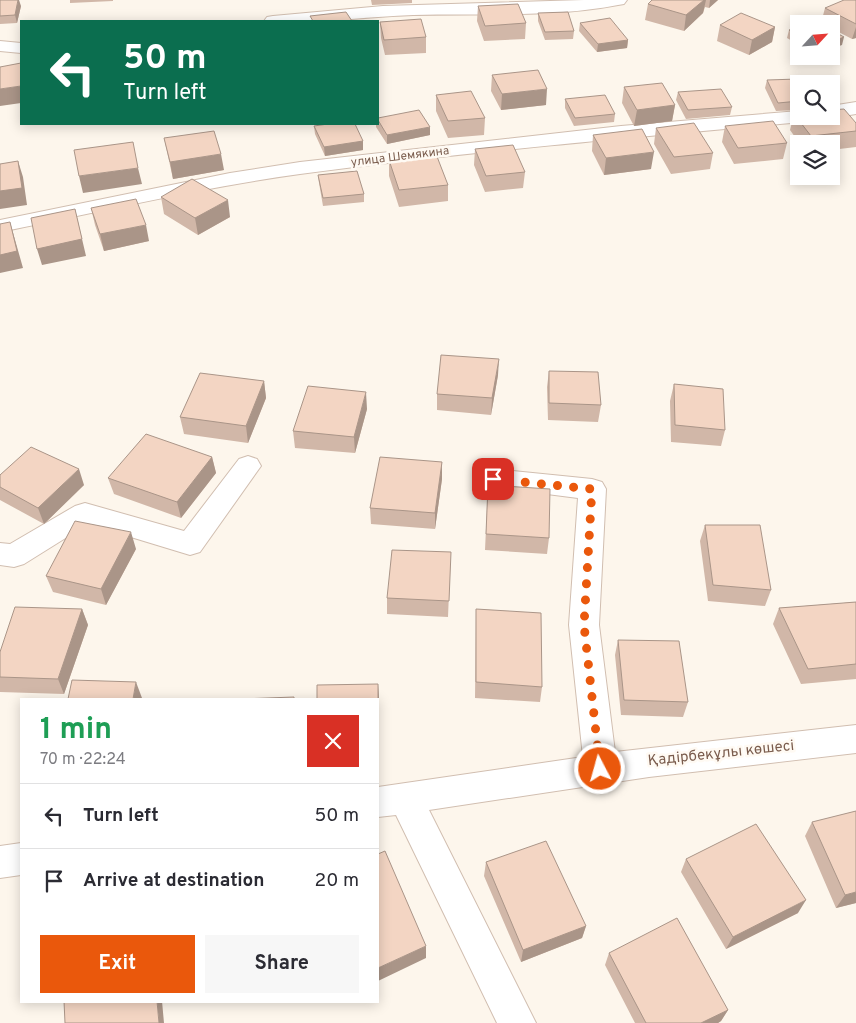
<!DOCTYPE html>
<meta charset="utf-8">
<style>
:root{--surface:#fff;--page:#f7f7f7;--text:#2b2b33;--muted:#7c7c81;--line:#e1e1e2;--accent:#ea580c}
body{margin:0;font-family:Overpass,sans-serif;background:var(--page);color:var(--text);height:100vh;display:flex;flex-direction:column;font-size:19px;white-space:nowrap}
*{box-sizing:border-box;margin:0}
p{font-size:16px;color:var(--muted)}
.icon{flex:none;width:28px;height:28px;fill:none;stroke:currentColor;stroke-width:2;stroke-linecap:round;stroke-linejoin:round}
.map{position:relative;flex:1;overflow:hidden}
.sheet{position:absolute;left:20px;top:698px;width:359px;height:305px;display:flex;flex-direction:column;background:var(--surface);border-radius:0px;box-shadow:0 2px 12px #0003}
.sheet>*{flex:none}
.guide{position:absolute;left:20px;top:20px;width:359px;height:105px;border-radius:0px;box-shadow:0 2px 12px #0003;background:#0b6e4f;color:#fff;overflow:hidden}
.needle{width:32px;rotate:64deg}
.fabs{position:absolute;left:790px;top:15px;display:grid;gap:10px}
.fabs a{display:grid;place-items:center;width:50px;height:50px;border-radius:0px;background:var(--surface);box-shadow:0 2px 12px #0003;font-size:25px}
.pin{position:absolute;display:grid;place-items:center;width:42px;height:42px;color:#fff;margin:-21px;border-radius:10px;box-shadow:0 2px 8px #0006}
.me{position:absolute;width:55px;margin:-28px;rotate:354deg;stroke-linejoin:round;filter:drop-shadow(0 0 4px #0008)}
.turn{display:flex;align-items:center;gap:18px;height:105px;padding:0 20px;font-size:22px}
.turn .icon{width:65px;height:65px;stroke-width:2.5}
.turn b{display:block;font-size:35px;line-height:42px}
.round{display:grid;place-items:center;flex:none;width:52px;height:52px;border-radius:0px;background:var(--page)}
.overview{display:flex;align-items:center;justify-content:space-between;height:85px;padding:0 20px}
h1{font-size:30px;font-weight:700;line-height:38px;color:#1e9e55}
.button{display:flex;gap:10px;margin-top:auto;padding:10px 20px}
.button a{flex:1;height:58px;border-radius:0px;background:var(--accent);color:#fff;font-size:20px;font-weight:700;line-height:58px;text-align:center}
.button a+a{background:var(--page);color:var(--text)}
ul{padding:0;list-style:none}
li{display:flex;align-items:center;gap:15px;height:65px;padding:0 20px;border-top:1px solid var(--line)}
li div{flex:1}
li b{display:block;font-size:19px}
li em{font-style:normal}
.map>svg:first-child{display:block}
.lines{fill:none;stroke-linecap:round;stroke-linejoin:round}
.minor-casing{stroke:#d1beb0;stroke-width:2}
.minor{fill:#fff;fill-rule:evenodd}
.wall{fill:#d1b7a8}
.shaded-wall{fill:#aa9588}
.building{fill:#f3d5c3;stroke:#aa9588}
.route{stroke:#ea580c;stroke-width:9;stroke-dasharray:0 16.2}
.labels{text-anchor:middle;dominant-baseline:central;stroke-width:5;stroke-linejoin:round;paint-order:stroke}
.far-street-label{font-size:12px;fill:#7a5c4d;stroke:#fffaf3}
.street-label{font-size:15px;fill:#7a5c4d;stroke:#fffaf3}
</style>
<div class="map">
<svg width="856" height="1023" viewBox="0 0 856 1023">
<rect width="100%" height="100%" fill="#fdf6ec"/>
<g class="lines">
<g class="minor-casing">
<path id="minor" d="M584 0H627L624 4 618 5C551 18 481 13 413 15 363 17 313 24 264 21L267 17 273 16 383 6Z
M0 41 21 43V53L0 51Z
M856 102V114L831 118 825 116H831V106Z
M799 111V116H813L810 120 803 122C635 137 467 152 300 174 199 188 100 212 0 232V220L230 173 300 162 621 126Z
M248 456 257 459 261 466 200 552 190 555 88 524 24 564 14 567 0 565V543L10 544 75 506 85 503 184 531 239 459Z
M493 469 592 479 602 482 606 489 599 625 615 752 856 725V753L649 777 429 810 536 1023H497L396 815 378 817V787L583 757 569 625 578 498 484 486 480 479 484 472Z
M21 843V875L0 878V846Z"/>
</g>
<use href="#minor" class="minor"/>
</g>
<path class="wall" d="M0 0 21 6 17 23 0 24Z
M70 0H113V1L70 3Z
M371 0H412V3L372 5Z
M652 0H718L709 8 705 7 703 13 684 31 645 20 648 4Z
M856 0V38L852 39 831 28V24H823L821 23 825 8Z
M478 6 526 23 525 39 484 41 477 21Z
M538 13 574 31 573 39 545 40 538 21Z
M380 22 426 37V53L385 55 381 38Z
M580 23 628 40 627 48 597 52 579 31Z
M720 25 775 27 772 42 749 55 717 41Z
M799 27V45L787 38 789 30Z
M492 75 546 105 501 110 491 91Z
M767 80 799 84V110L776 111 765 88Z
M624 87 675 105 672 121 634 126 622 103Z
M678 92 732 107 730 115 686 119 676 100Z
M436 95 485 118 484 135 448 138 436 111Z
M565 99 615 114 614 122 574 126 565 108Z
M794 114 856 123V147L831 150V144H800L790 130Z
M378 118 430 135 387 144 376 127V124H378Z
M314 126 363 141V150L325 156 315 134Z
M725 126 787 143 783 159 734 164 722 142Z
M656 128 713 153 710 169 671 174 654 144Z
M593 135 651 169 604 175 592 151Z
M164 138 224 170 173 179Z
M475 149 525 172 523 188 485 192 474 165Z
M389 160 448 185V201L399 207 389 176Z
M318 175 364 194V202L323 206 319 183Z
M161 197 230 217 198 235 164 214Z
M91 208 149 241 104 251 95 225Z
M549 371 601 405 598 422 548 420 547 387Z
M498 375 491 415 437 410V394Z
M264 381 266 398 248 443 184 434 180 417Z
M674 384 725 430 721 446 671 442 670 401Z
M367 409 355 453 295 448 293 431Z
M212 457 216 473 181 518 114 494 108 478Z
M442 462V479L435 529 371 524 370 508Z
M0 475 84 485 44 524 0 500Z
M488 485 549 538 547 554 485 550Z
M705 525 771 590 765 606 708 601 700 541Z
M136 549 106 605 53 592 46 576Z
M450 568 448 617 387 614V598Z
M856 602V679L801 684 773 624 779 608Z
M82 609 88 625 64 694 0 692V652Z
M476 609 542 687 540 702 475 698Z
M618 640 688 702 683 717 621 715 615 655Z
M378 684 379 699V760H378Z
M812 822 856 903 836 908 805 836Z
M686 859 798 913 726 949 681 872Z
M486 862 586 926 582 938 521 962 484 876Z
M609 953 728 1010 721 1021 718 1023H635L605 965Z"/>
<path class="shaded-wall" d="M18 0H19L21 6 17 23 15 15Z
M704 0H706L703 13 684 31 686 15Z
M710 0H718L709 8Z
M775 27 772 42 749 55 752 40Z
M856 27V38L852 39Z
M844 37 842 45 831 49V42Z
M628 40 627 48 597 52 598 44Z
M21 86V103L0 106V89Z
M547 89 546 105 501 110 502 94Z
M675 105 672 121 634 126 637 110Z
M430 127V135L387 144V135Z
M363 141V150L325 156 324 147Z
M654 152 651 169 604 175 606 158Z
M221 154 224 170 173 179 170 162Z
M18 161 23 177 27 205 0 209V191Z
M138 168 142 184 83 193 79 176Z
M228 200 230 217 198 235 195 218Z
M75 209 86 256 42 265 37 249Z
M10 222 23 268 0 273V255Z
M146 225 149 241 104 251 100 234Z
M499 359 498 375 491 415 492 398Z
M264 381 266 398 248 443 246 426Z
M366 392 367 409 355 453 354 437Z
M212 457 216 473 181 518 177 502Z
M442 462V479L435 529V513Z
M79 469 84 485 44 524 38 508Z
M131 532 136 549 106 605 101 589Z
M82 609 88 625 64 694 58 679Z
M136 682 142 698 141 699H133Z
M378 684 379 699V760L378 745Z
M856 892V903L836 908 845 895Z
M806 900 798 913 726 949 733 937Z
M586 926 582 938 521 962 523 950Z
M426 946V958L378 981V968Z
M157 1001H162L164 1023H159Z
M728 1010 721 1021 718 1023H701Z"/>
<path class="building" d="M0 0H18L15 15 0 16Z
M652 0H704L686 15 648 4Z
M844 0H856V24L825 8Z
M518 4 526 23 485 26 478 6Z
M346 12 352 21H313L310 16Z
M568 12 574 31 545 32 538 13Z
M741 13 775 27 752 40 720 25Z
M610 18 628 40 598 44 580 23Z
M421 19 426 37 384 40 380 22Z
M816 21 820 24H807Z
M799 27V36L789 30Z
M831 30 844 37 831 42Z
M21 63V86L0 89V67Z
M538 70 547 89 502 94 492 75Z
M798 79 801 84H799V101L778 103 767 80Z
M662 83 675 105 637 110 624 87Z
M721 89 732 107 688 110 678 92Z
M471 91 485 118 448 121 436 95Z
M605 95 615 114 575 118 565 99Z
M844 109 856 123V131L811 136 794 114H799V116H831V110Z
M419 110 430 127 387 135 378 120V118Z
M773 121 787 143 738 148 725 126Z
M694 123 713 153 674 157 656 128Z
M328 124H355L363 141 324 147 314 126Z
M642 129 654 152 606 158 593 135Z
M214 131 221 154 170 162 164 138Z
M133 142 138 168 79 176 74 150Z
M513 145 525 172 486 176 475 149Z
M436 154 448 185 399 190 389 160Z
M18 161 22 188 0 191V164Z
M357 171 364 194 323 198 318 175Z
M192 179 228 200 195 218 161 197Z
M136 199 146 225 100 234 91 208Z
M75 209 82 239 37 249 31 218Z
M10 222 17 251 0 255V224Z
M441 355 499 359 492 398 437 394Z
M549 371 598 372 601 405 549 403Z
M200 373 264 381 246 426 180 417Z
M674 384 723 389 725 430 675 425Z
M308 386 366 392 354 437 293 431Z
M146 434 212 457 177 502 108 478Z
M31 447 79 469 38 508 0 487V475Z
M380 457 442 462 435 513 370 508Z
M488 485 550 489 549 538 486 534Z
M75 521 131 532 101 589 46 576Z
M705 525H760L771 590 713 585Z
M392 550 451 552 449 601 387 598Z
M856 602V664L808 669 779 608Z
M15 607 82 609 58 679 0 677V652Z
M476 609 541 613 542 687 476 682Z
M618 640 679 641 688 702 624 700Z
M72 680 136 682 133 699H68Z
M378 684V745V699H317V685Z
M294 697V699H241Z
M856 811V892L845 895 812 822Z
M756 824 806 900 733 937 686 859Z
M546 841 586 926 523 950 486 862Z
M385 851 426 946 378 968V854Z
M677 918 728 1010 701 1023H646L609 953Z
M64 1001H157L159 1023H65Z"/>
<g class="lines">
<path class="route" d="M493 479 592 489 584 625 600 769"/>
</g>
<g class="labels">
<g class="far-street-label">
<text transform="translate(400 157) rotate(-7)">улица Шемякина</text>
</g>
<g class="street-label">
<text transform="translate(721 754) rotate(-6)">Қадірбекұлы көшесі</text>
</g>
</g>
</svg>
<div class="fabs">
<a><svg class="needle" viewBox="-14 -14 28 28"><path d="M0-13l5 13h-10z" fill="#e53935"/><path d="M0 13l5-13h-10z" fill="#7c7c81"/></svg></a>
<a><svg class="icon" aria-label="search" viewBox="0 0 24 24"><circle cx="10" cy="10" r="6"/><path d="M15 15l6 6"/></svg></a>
<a><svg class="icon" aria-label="layers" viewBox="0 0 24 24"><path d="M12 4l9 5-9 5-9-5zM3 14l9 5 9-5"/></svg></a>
</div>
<div class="pin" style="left:493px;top:479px;background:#d93025"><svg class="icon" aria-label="arrive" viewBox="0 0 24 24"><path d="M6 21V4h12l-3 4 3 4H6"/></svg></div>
<svg class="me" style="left:600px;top:769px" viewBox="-20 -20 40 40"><circle r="17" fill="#ea580c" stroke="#fff" stroke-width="3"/><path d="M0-11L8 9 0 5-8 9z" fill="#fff"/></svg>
<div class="guide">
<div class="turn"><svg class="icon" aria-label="left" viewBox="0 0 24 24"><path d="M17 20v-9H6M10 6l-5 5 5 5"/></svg><div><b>50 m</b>Turn left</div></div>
</div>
<section class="sheet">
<div class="overview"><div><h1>1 min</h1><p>70 m · 22:24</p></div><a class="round" style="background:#d93025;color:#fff"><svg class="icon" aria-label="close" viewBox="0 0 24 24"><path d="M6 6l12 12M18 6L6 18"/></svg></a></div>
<ul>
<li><svg class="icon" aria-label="left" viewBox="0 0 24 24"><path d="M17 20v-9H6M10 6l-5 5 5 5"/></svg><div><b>Turn left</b></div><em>50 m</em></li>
<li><svg class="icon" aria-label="arrive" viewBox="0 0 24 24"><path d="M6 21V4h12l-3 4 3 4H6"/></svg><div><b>Arrive at destination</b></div><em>20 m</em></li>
</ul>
<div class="button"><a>Exit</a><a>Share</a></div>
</section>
</div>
